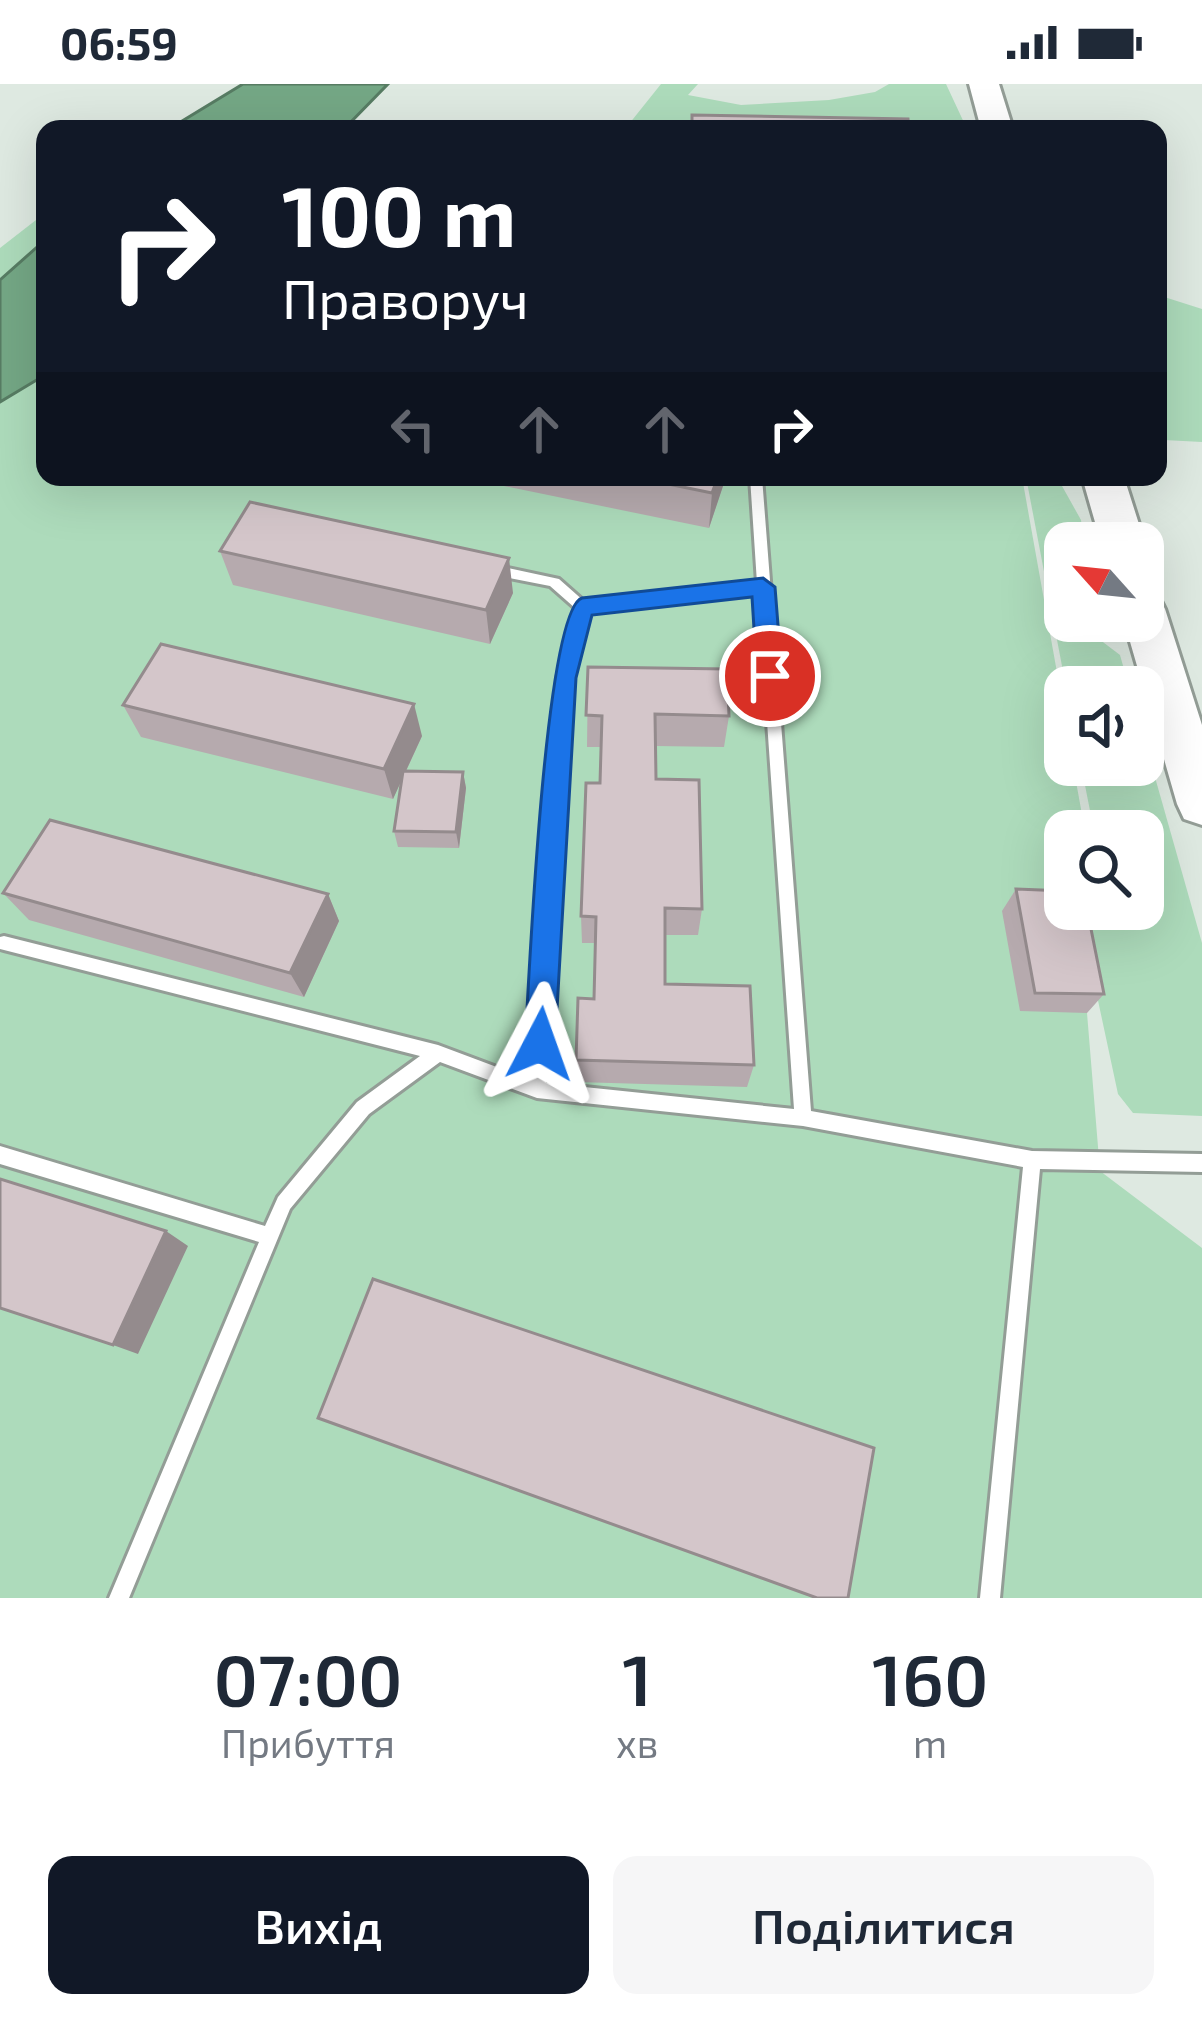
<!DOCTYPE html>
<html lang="uk">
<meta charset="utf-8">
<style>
:root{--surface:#fff;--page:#f6f6f7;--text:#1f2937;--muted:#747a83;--accent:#111827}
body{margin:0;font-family:"Exo 2",sans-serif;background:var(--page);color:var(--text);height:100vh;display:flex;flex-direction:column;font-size:45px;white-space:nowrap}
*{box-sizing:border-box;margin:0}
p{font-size:39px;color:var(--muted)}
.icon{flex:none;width:66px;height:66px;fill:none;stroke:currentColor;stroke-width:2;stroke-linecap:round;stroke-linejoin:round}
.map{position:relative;height:1514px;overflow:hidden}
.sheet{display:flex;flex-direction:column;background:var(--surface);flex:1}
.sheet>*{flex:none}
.banner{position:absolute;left:36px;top:36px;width:1131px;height:366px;border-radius:24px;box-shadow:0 12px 48px #0002;background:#111827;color:#fff;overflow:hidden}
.needle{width:78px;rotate:297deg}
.tools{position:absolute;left:1044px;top:438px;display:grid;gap:24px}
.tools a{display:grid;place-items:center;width:120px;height:120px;border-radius:24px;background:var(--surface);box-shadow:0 12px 48px #0002;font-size:60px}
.pin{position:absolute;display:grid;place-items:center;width:102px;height:102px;color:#fff;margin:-51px;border:6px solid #fff;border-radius:50%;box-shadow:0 3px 12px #0007}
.me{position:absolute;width:132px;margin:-66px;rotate:4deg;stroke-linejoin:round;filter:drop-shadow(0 0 9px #0008)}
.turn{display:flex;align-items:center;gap:42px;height:252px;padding:0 48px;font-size:54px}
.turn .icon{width:156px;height:156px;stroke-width:2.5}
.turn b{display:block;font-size:84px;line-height:102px}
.lanes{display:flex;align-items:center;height:114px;padding:0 48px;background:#0003;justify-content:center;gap:60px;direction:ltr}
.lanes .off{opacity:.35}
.eta{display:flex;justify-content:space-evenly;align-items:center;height:204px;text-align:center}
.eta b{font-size:72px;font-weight:600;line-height:84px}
.cta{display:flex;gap:24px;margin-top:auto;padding:24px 48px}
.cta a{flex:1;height:138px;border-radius:24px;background:var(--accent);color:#fff;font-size:48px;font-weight:600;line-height:138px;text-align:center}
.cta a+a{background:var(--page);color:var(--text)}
.status{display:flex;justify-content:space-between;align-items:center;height:84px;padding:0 60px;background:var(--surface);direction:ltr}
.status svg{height:33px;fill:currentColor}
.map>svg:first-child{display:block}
.green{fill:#addbbb}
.water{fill:#74a785;stroke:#577c63;stroke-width:3}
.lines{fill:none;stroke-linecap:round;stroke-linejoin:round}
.lane-casing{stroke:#939d96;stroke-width:6}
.primary-casing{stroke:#939d96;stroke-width:6}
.lane{fill:#fff;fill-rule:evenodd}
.primary{fill:#fff;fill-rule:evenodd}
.wall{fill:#b6aaae}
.shaded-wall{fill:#948b8d}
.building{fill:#d4c6ca;stroke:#948b8d;stroke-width:3}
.route{fill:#1a73e8;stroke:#114b97;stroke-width:3}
</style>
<div class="status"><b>06:59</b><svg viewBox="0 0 49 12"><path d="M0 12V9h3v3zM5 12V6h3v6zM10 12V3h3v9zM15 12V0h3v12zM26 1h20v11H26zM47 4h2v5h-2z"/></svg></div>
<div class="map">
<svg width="1202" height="1514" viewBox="0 0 1202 1514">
<rect width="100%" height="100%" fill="#dee9e1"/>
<path class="green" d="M661 0H698L688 11 741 21 829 16 875 8 889 0H946L967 45H625Z
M45 129V393H1022L1065 633V681H1073L1085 747H1065V825L1087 929 1100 1087 1202 1164V1514H0V164Z
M1158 211 1202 225V358L1164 356 1158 341Z
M1026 393H1057L1081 436 1084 459H1065V537H1088L1091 549 1120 571 1129 603H1066Z
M1143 651 1202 859V1032L1133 1029 1118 1010 1084 851 1102 825H1143V747H1094L1081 681H1143Z"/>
<path class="water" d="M243 0H388L344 45H169Z
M45 156V291L0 318V196Z"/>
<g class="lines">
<g class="lane-casing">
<path id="lane" d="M750 393H762L811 1027 1032 1067 1202 1070V1088L1040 1085 1000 1514H980L1023 1083 803 1042 537 1014 440 978 369 1030 290 1125 129 1514H109L259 1158 0 1080V1062L265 1142 278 1113 357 1018 420 972 4 866 0 865V853L4 852 438 961 529 995 557 594 575 524 550 502 494 491 488 486 494 481 559 495 585 518 757 499ZM758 508 794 1025 546 999 571 594 587 527Z"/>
</g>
<g class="primary-casing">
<path id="primary" d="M969 0H999L1013 45H981Z
M1082 393H1124L1145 459 1143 462 1101 459Z
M1143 508 1159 513 1165 525 1202 641V741L1184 735 1177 720 1124 537H1143Z"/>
</g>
<use href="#lane" class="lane"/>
<use href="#primary" class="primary"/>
</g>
<path class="wall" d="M460 393H726L709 444Z
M220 467 513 509 490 560 233 501Z
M588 583 729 632 724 663 655 662 656 695 702 825 698 851H665V900L754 981 747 1003 577 998 576 976 594 915 595 859H582L581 832 600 699 601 663H587Z
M123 621 422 652 406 687 463 688 466 704 459 764 398 763 394 747 401 697 393 715 141 653Z
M1016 805 1104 910 1087 929 1020 927 1002 827Z
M3 809 328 810 339 837 304 913 29 836Z"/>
<path class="shaded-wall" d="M718 393H726L709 444 712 409Z
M509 474 513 509 490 560 486 526Z
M414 620 422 652 393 715 384 685Z
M463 688 466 704 459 764 456 748Z
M328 810 339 837 304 913 290 889Z
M166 1147 188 1162 138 1270 113 1261Z"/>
<path class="building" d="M692 31 908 35 909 45H692Z
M634 393H718L712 409Z
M250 418 509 474 486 526 220 467Z
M161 560 414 620 384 685 123 621Z
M588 583 727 585 729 632 655 630 656 695 699 696 702 825 665 824V900L750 902 754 981 576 976 578 914 594 915 596 833 581 832 586 699H600L602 632 586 631Z
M403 687 463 688 456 748 394 747Z
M50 736 328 810 290 889 3 809Z
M1016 805 1065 807V825H1087L1104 910 1035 909Z
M0 1095 166 1147 113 1261 0 1224Z
M373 1195 874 1364 848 1514H817L318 1334Z"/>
<path class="route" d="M763 494 775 503 782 592 770 602 757 592 752 513 592 531 576 594 555 960 551 970 540 975 529 970 525 960C529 902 544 527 582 514Z"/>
</svg>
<div class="tools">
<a><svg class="needle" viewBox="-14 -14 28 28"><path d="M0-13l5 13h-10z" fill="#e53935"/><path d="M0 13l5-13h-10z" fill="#747a83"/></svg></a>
<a><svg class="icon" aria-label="sound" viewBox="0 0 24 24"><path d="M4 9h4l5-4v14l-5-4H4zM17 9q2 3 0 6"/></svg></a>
<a><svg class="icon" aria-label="search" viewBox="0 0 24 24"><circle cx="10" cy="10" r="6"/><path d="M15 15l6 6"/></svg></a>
</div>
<div class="pin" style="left:770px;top:592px;background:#d93025"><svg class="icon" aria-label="arrive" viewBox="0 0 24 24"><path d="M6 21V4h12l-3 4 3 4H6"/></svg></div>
<svg class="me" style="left:540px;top:960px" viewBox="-20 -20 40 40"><path d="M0-17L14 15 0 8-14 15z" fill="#1a73e8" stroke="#fff" stroke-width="4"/></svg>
<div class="banner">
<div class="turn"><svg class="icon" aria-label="right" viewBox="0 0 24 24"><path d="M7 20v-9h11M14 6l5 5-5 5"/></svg><div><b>100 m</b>Праворуч</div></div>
<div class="lanes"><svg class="icon off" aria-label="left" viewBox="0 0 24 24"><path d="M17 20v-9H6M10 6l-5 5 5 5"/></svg><svg class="icon off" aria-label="ahead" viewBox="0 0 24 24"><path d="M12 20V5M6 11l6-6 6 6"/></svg><svg class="icon off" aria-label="ahead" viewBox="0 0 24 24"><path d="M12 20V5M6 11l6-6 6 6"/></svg><svg class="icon" aria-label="right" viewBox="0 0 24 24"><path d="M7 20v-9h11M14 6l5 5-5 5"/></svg></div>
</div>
</div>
<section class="sheet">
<div class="eta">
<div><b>07:00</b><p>Прибуття</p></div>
<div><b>1</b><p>хв</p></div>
<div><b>160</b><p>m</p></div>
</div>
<div class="cta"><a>Вихід</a><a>Поділитися</a></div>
</section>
